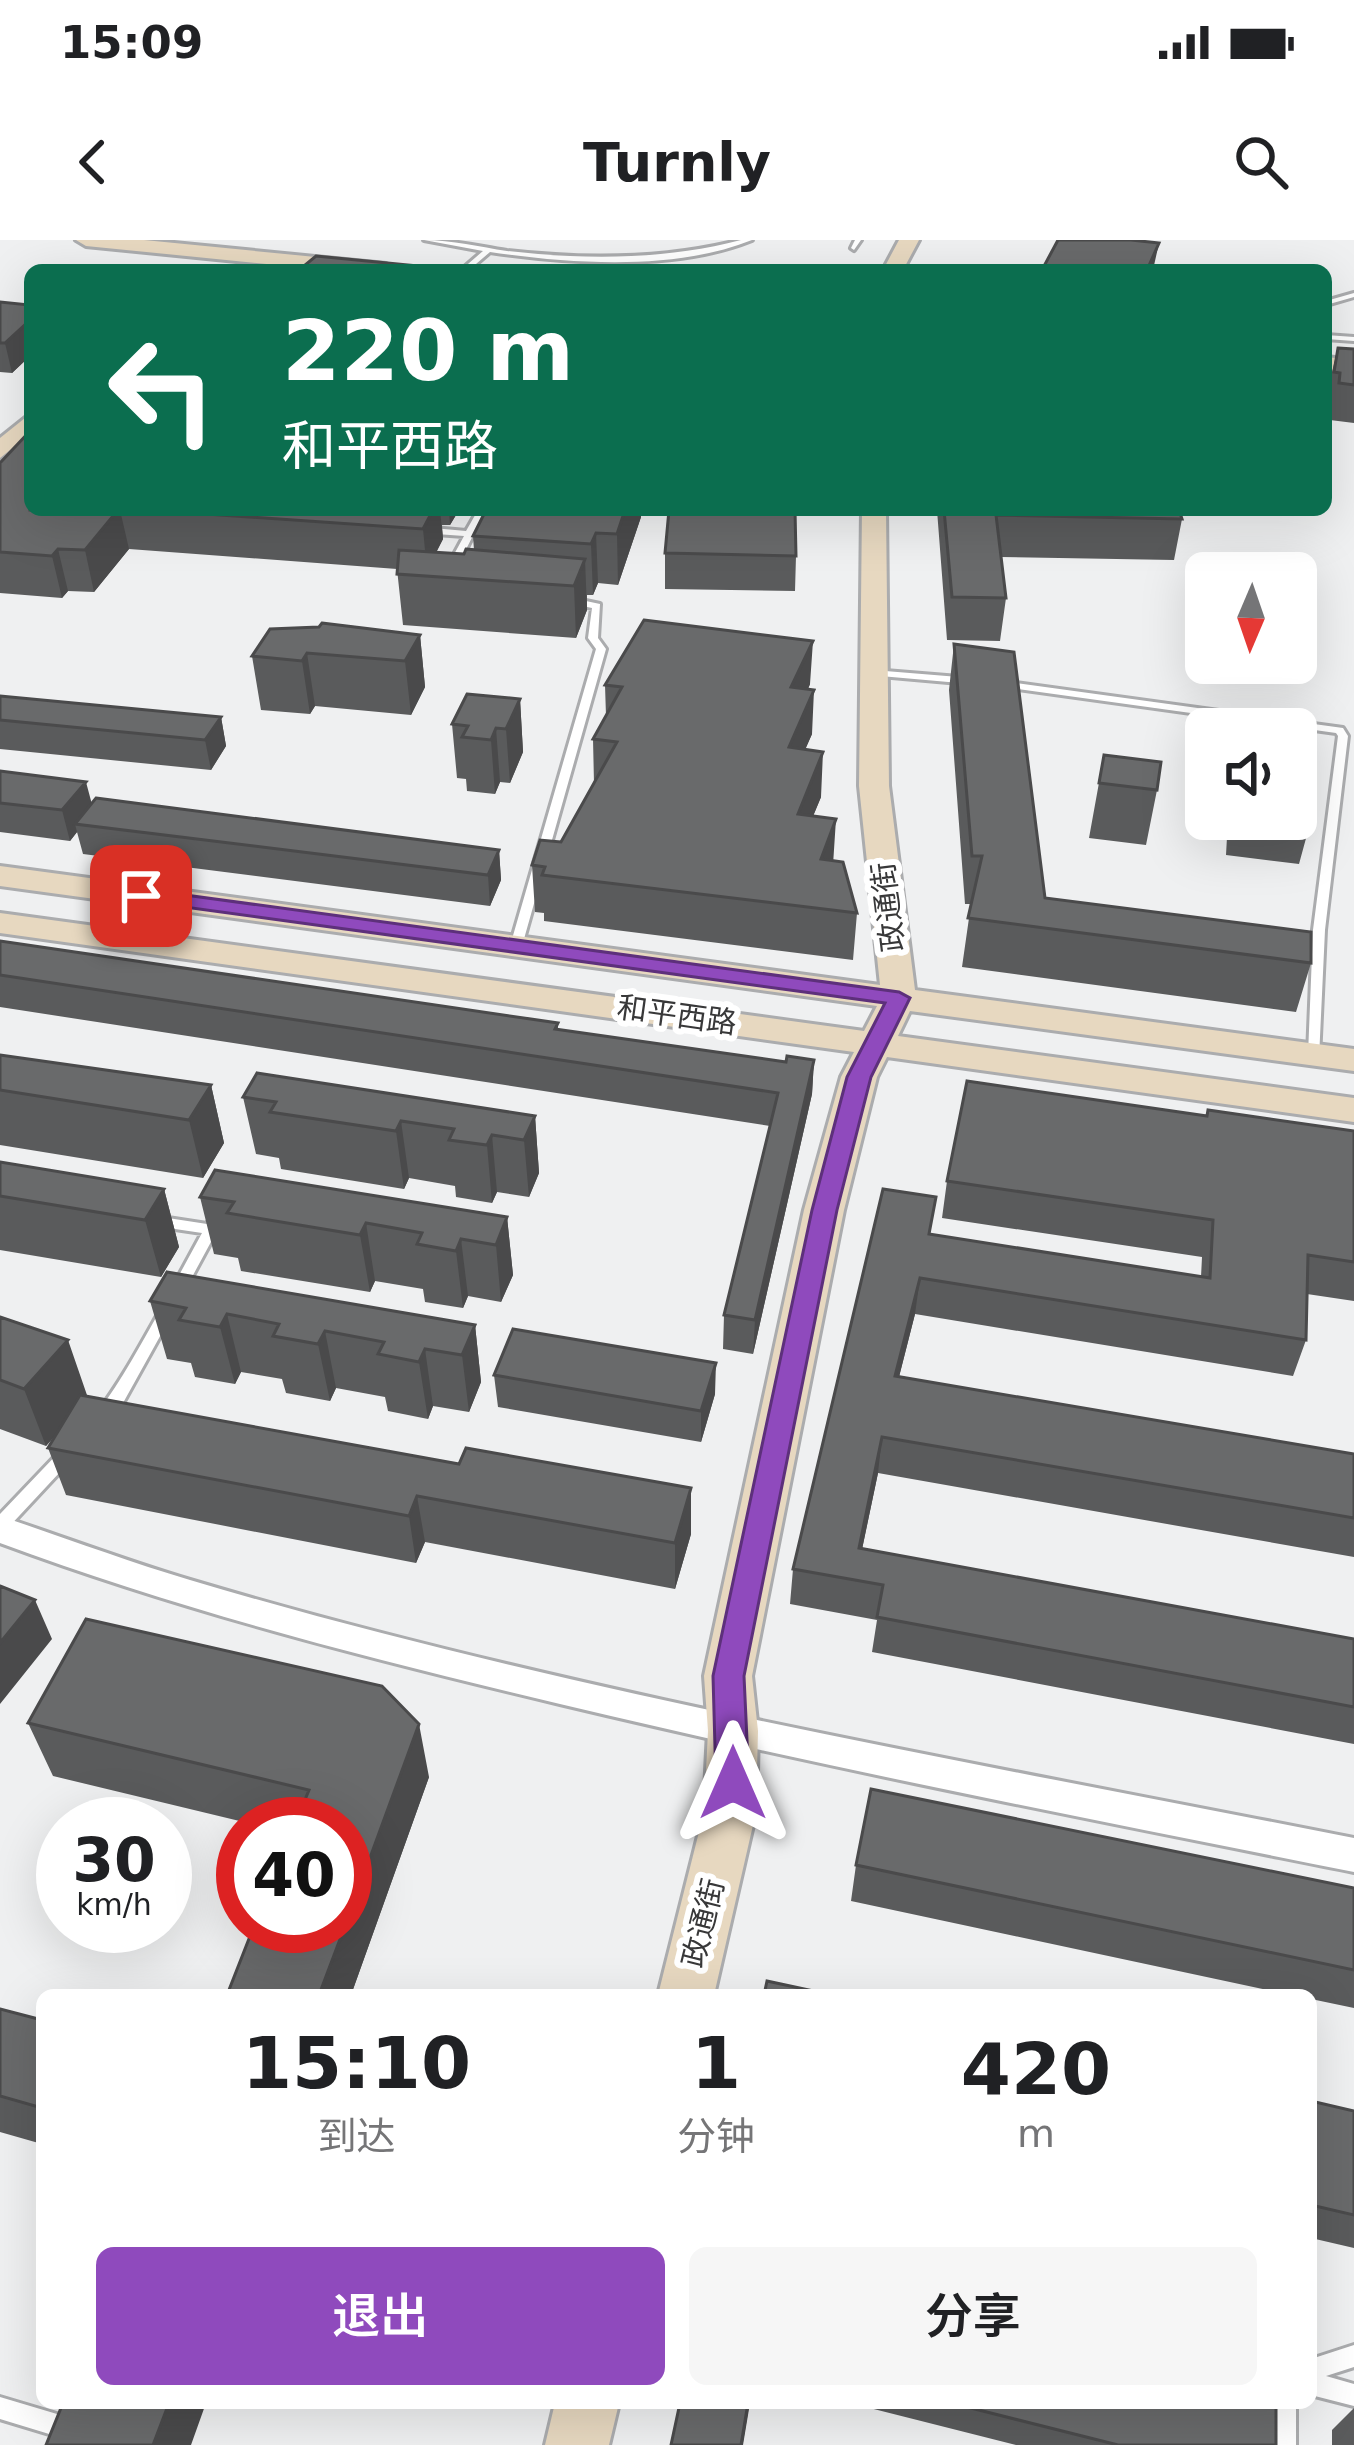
<!DOCTYPE html>
<html lang="zh">
<meta charset="utf-8">
<style>
:root{--surface:#fff;--page:#f6f6f6;--text:#202124;--muted:#757577;--accent:#8f4abd}
body{margin:0;font-family:"DejaVu Sans","Noto Sans SC",sans-serif;background:var(--page);color:var(--text);height:100vh;display:flex;flex-direction:column;font-size:45px;white-space:nowrap}
*{box-sizing:border-box;margin:0}
p{font-size:39px;color:var(--muted)}
.icon{flex:none;width:66px;height:66px;fill:none;stroke:currentColor;stroke-width:2;stroke-linecap:round;stroke-linejoin:round}
.map{position:relative;flex:1;overflow:hidden}
.side{position:absolute;left:36px;top:1749px;width:1281px;height:420px;display:flex;flex-direction:column;background:var(--surface);border-radius:18px;box-shadow:0 12px 48px #0002}
.side>*{flex:none}
.guide{position:absolute;left:24px;top:24px;width:1308px;height:252px;border-radius:18px;box-shadow:0 12px 48px #0002;background:#0b6e4f;color:#fff;overflow:hidden}
.needle{width:78px;rotate:182deg}
.buttons{position:absolute;left:1185px;top:312px;display:grid;gap:24px}
.buttons a{display:grid;place-items:center;width:132px;height:132px;border-radius:18px;background:var(--surface);box-shadow:0 12px 48px #0002;font-size:60px}
.speed{position:absolute;left:36px;top:1557px;display:flex;gap:24px;font-size:60px;font-weight:700;text-align:center}
.speed>*{display:grid;place-content:center;width:156px;height:156px;border-radius:50%;background:var(--surface);box-shadow:0 12px 48px #0002;line-height:1}
.speed small{font-size:30px;font-weight:400}
.speed .limit{border:18px solid #d22;background:#fff;color:#111}
.pin{position:absolute;display:grid;place-items:center;width:102px;height:102px;color:#fff;margin:-51px;border-radius:24px;box-shadow:0 6px 18px #0006}
.me{position:absolute;width:132px;margin:-66px;rotate:0deg;stroke-linejoin:round;filter:drop-shadow(0 0 9px #0008)}
.turn{display:flex;align-items:center;gap:42px;height:252px;padding:0 60px;font-size:54px}
.turn .icon{width:156px;height:156px;stroke-width:2.5}
.turn b{display:block;font-size:84px;line-height:102px}
.eta{display:flex;justify-content:space-evenly;align-items:center;height:204px;text-align:center}
.eta b{font-size:72px;font-weight:600;line-height:84px}
.primary-button{display:flex;gap:24px;margin-top:auto;padding:24px 60px}
.primary-button a{flex:1;height:138px;border-radius:18px;background:var(--accent);color:#fff;font-size:48px;font-weight:600;line-height:138px;text-align:center}
.primary-button a+a{background:var(--page);color:var(--text)}
.status{display:flex;justify-content:space-between;align-items:center;height:84px;padding:0 60px;background:var(--surface);direction:ltr}
.status svg{height:33px;fill:currentColor}
header{display:flex;justify-content:space-between;align-items:center;height:156px;padding:0 60px;background:var(--surface);font-size:54px;font-weight:600}
.map>svg:first-child{display:block}
.lines{fill:none;stroke-linecap:round;stroke-linejoin:round}
.lane-casing{stroke:#abacae;stroke-width:6}
.street-casing{stroke:#abacae;stroke-width:6}
.secondary-casing{stroke:#abacae;stroke-width:6}
.lane{fill:#fff;fill-rule:evenodd}
.street{fill:#fff;fill-rule:evenodd}
.secondary{fill:#e7d8c0;fill-rule:evenodd}
.wall{fill:#5a5b5c}
.shaded-wall{fill:#4a4a4b}
.building{fill:#696a6b;stroke:#4a4a4b;stroke-width:3}
.route{fill:#8f4abd;stroke:#5d307b;stroke-width:3}
.labels{text-anchor:middle;dominant-baseline:central;stroke-width:12;stroke-linejoin:round;paint-order:stroke}
.street-label{font-size:30px;fill:#383839;stroke:#fff}
</style>
<div class="status"><b>15:09</b><svg viewBox="0 0 49 12"><path d="M0 12V9h3v3zM5 12V6h3v6zM10 12V3h3v9zM15 12V0h3v12zM26 1h20v11H26zM47 4h2v5h-2z"/></svg></div>
<header><svg class="icon" aria-label="back" viewBox="0 0 24 24"><path d="M15 5l-7 7 7 7"/></svg>Turnly<svg class="icon" aria-label="search" viewBox="0 0 24 24"><circle cx="10" cy="10" r="6"/><path d="M15 15l6 6"/></svg></header>
<div class="map">
<svg width="1354" height="2205" viewBox="0 0 1354 2205">
<rect width="100%" height="100%" fill="#eff0f1"/>
<g class="lines">
<g class="lane-casing">
<path id="lane" d="M424 0C452 0 480 7 507 11 586 20 664 20 741 0H752C675 31 572 24 490 12L469 30H461L483 11Z
M855 0H861L854 10 851 8Z
M1354 53V57L1326 65V61Z
M1326 95 1354 97V101L1326 99Z
M478 270H486L455 331 447 333 445 331 464 296 422 293 418 290 422 287 466 291Z
M567 357 600 364 598 398 606 409 522 706 516 710 510 706 596 409 588 398 592 368 564 362 562 360Z
M873 430 971 438 976 441 971 444 869 435 868 433Z
M1001 441 1343 488 1348 496 1325 690 1319 818H1309L1308 815 1313 690 1338 496 1336 493 997 446V442Z
M218 971 225 976 185 1050 183 1054H173L171 1050 202 993 155 986 148 981 155 976 207 984 213 973Z
M167 1066 174 1071 123 1163 110 1177H100L97 1173C122 1140 141 1104 162 1067Z
M68 1207 74 1209 76 1213 74 1217 6 1290 0 1292V1274L62 1209Z
M1354 2105V2127L1326 2136 1354 2144V2166L1311 2155V2119Z
M0 2157 67 2177 71 2185 67 2193 59 2197 0 2179Z
M1274 2163H1296V2205H1272Z"/>
</g>
<g class="street-casing">
<path id="street" d="M0 1276C63 1297 126 1321 190 1340 570 1453 965 1521 1354 1598V1632C1089 1579 823 1527 560 1464 371 1419 183 1371 0 1303Z"/>
</g>
<g class="secondary-casing">
<path id="secondary" d="M76 0H144L386 24 396 30H327L86 6Z
M899 0H919L903 30H883Z
M1326 117 1354 120V134L1326 131Z
M30 174V194L0 218V198Z
M862 270H886L889 546 915 750 1354 809V831L910 771 898 796 1354 858V882L887 817 877 837 844 970 752 1436 758 1491 756 1572 714 1755H658L704 1572 708 1491 704 1436 804 970 841 837 854 812 0 693V673L864 791 877 766 0 646V626L880 745 859 546Z
M555 2163H619L609 2205H545Z"/>
</g>
<use href="#lane" class="lane"/>
<use href="#street" class="street"/>
<use href="#secondary" class="secondary"/>
</g>
<path class="wall" d="M0 62 30 65V116L12 133 0 132Z
M1338 108 1354 109V183L1330 180 1331 170 1326 169 1329 144Z
M0 223 30 270H459L450 285H442L443 299 436 312 464 314 474 310 473 296 486 270H641V277L618 345 598 343 593 355H587V370L576 398 403 385 397 329 129 309 94 352 68 351 62 358 0 353Z
M937 270H1179L1182 279 1174 320 1001 317 1006 358 1000 401 947 400Z
M665 313 796 316 795 351 665 349Z
M420 395 425 447 411 475 315 466 310 474 261 470 252 416Z
M954 404 1045 658 1311 723 1296 772 962 727 971 664H965L949 450Z
M810 444 808 449 812 494 805 509 821 557 813 576 857 673 853 720 544 681V673L535 672 532 625 561 602 594 543 593 499 606 476 605 445Z
M0 456 221 477 226 506 211 530 0 509Z
M520 459 523 512 510 543 500 542 495 554 467 551 466 539 457 538 452 484Z
M1104 515 1157 550 1146 605 1089 598Z
M0 531 91 564 499 610 501 640 490 666 83 614 77 592 70 601 0 592Z
M1296 538 1314 569 1299 624 1226 615 1228 579H1296Z
M0 701 558 783V789L786 822 814 820 812 854 753 1114 723 1109 724 1075 770 886 0 767Z
M0 815 211 845 224 903 203 938 0 905Z
M243 857 535 876 539 933 529 957 497 952 492 963 456 957 455 946 409 938 404 949 281 929 279 918 256 914Z
M1208 870 1354 891V1061L1307 1054 1306 1100 1293 1136 915 1074 899 1137 1354 1214V1317L878 1233 862 1309 1354 1399V1504L872 1412 877 1380 790 1364 793 1329 931 994 1201 1037 1202 1017 942 978 947 941 1206 875Z
M0 922 164 949 179 1007 161 1037 0 1010Z
M200 957 507 977 513 1035 501 1062 468 1056 463 1068 425 1062 423 1049 375 1041 370 1052 241 1031 238 1018 214 1014Z
M150 1061 475 1085 481 1142 469 1172 433 1166 428 1179 388 1171 385 1157 336 1148 330 1161 286 1153 282 1139 241 1132 235 1144 195 1137 191 1123 167 1119Z
M0 1077 87 1156 459 1224 691 1248V1294L675 1349 425 1302 416 1323 66 1255 48 1208 58 1192 46 1206 0 1189Z
M494 1135 715 1154 701 1202 498 1167Z
M28 1483 429 1537 351 1755H227L345 1584H252L53 1536Z
M856 1625 1354 1648V1768L1311 1759V1755H1291L851 1661Z
M0 1769 42 1780V1904L0 1892Z
M1311 1861 1354 1871V2008L1311 1998Z
M850 2163H1276V2205H1016Z
M1354 2168V2205H1332V2190Z"/>
<path class="shaded-wall" d="M1159 3 1153 30H1147Z
M30 80V116L12 133 5 103Z
M118 270H120L129 309 94 352 85 310Z
M433 270H440L443 299 427 331 423 289Z
M449 270H459L450 285Z
M625 270H641V277L618 345 617 294Z
M596 293 598 343 593 355 591 304Z
M58 309 68 351 62 358 52 316Z
M585 319 587 370 576 398 574 346Z
M420 395 425 447 411 475 405 421Z
M813 401 810 444 789 491 791 447Z
M307 413 315 466 310 474 302 421Z
M814 450 812 494 787 552 789 507Z
M520 459 523 512 510 543 506 489Z
M221 477 226 506 211 530 205 500Z
M496 488 500 542 495 554 491 500Z
M823 512 821 557 795 620 798 574Z
M86 542 94 572 75 584 77 592 70 601 62 570Z
M836 579 833 625 821 619Z
M499 610 501 640 490 666 488 635Z
M814 820 812 854 753 1114 755 1080Z
M211 845 224 903 203 938 189 880Z
M535 876 539 933 529 957 524 900Z
M401 881 409 938 404 949 396 891Z
M492 895 497 952 492 963 487 905Z
M164 949 179 1007 161 1037 145 980Z
M507 977 513 1035 501 1062 496 1005Z
M366 983 375 1041 370 1052 360 995Z
M461 999 468 1056 463 1068 456 1011Z
M920 1038 915 1074 890 1172 895 1136Z
M227 1074 241 1132 235 1144 220 1087Z
M475 1085 481 1142 469 1172 462 1115Z
M325 1091 336 1148 330 1161 318 1104Z
M68 1100 88 1158 46 1206 24 1149Z
M425 1109 433 1166 428 1179 419 1122Z
M716 1123 715 1154 701 1202V1171Z
M882 1197 878 1233 855 1343 859 1308Z
M691 1248V1294L675 1349V1303Z
M417 1256 425 1302 416 1323 409 1276Z
M35 1360 52 1399 0 1464V1403Z
M419 1484 429 1537 351 1755H319Z
M169 2163H206L191 2205H153Z
M748 2163H750L743 2205H741Z"/>
<path class="building" d="M1058 0H1131L1159 3 1147 30H1063L1043 28Z
M316 16 459 30H299Z
M0 62 30 65V80L5 103H0Z
M1338 108 1354 109V145L1339 143 1340 133 1334 132Z
M30 191V270H118L85 310 58 309 52 316 0 312V223Z
M148 270H433L423 289Z
M486 270H625L617 294 596 293 591 304 473 296Z
M669 270H795L796 316 665 313Z
M944 270H1179L1182 279 996 275 1006 358 952 357Z
M466 309 585 319 574 346 397 334 399 310 464 314Z
M644 380 813 401 791 447 814 450 789 507 823 512 798 574 836 579 821 619 843 622 857 673 542 635 545 627 532 625 540 600 561 602 617 502 593 499 622 447 605 445Z
M322 383 420 395 405 421 307 413 302 421 252 416 270 389 319 387Z
M954 404 1014 412 1045 658 1311 692V723L968 678 982 616H972Z
M467 454 520 459 506 489 496 488 491 500 462 497 468 486 452 484Z
M0 456 221 477 205 500 0 480Z
M1104 515 1161 522 1157 550 1099 543Z
M0 531 86 542 62 570 0 563Z
M1296 538 1315 540 1314 569 1296 566Z
M96 558 499 610 488 635 75 584Z
M0 701 558 783 555 789 786 822 787 816 814 820 755 1080 724 1075 778 853 0 735Z
M0 815 211 845 189 880 0 850Z
M257 833 535 876 524 900 492 895 487 905 449 900 454 889 401 881 396 891 270 872 276 862 243 857Z
M967 841 1207 876 1208 870 1354 891V1022L1308 1015 1306 1100 920 1038 895 1136 1354 1214V1278L882 1197 859 1308 1354 1399V1467L877 1377 883 1345 793 1329 883 949 936 957 929 994 1210 1038 1213 980 947 941Z
M0 922 164 949 145 980 0 956Z
M215 930 507 977 496 1005 461 999 456 1011 417 1004 422 993 366 983 360 995 227 973 234 962 200 957Z
M167 1032 475 1085 462 1115 425 1109 419 1122 378 1114 384 1102 325 1091 318 1104 273 1096 279 1084 227 1074 220 1087 179 1080 186 1068 150 1061Z
M0 1077 68 1100 24 1149 0 1140Z
M513 1089 716 1123 701 1171 494 1135Z
M80 1155 459 1224 466 1208 691 1248 675 1303 417 1256 409 1276 48 1208Z
M0 1346 35 1360 0 1403Z
M86 1379 382 1446 419 1484 345 1686V1584H295L309 1550 28 1483Z
M871 1549 1354 1648V1730L856 1625Z
M254 1686H345L319 1755H227Z
M767 1741 832 1755H764Z
M0 1769 42 1780V1868L0 1856Z
M1311 1861 1354 1871V1975L1311 1965Z
M63 2163H169L153 2205H46Z
M680 2163H748L741 2205H671Z
M951 2163H1276V2205H1118Z"/>
<path class="route" d="M141 649 899 752 910 758 871 837 837 970 744 1436 749 1543 744 1553 733 1558 721 1553 716 1543 713 1436 812 970 847 837 885 763 133 660V651Z"/>
<g class="labels">
<g class="street-label">
<text transform="translate(888 667) rotate(-97)">政通街</text>
<text transform="translate(677 775) rotate(8)">和平西路</text>
<text transform="translate(703 1683) rotate(-76)">政通街</text>
</g>
</g>
</svg>
<div class="buttons">
<a><svg class="needle" viewBox="-14 -14 28 28"><path d="M0-13l5 13h-10z" fill="#e53935"/><path d="M0 13l5-13h-10z" fill="#757577"/></svg></a>
<a><svg class="icon" aria-label="sound" viewBox="0 0 24 24"><path d="M4 9h4l5-4v14l-5-4H4zM17 9q2 3 0 6"/></svg></a>
</div>
<div class="speed"><div>30<small>km/h</small></div><div class="limit">40</div></div>
<div class="pin" style="left:141px;top:656px;background:#d93025"><svg class="icon" aria-label="arrive" viewBox="0 0 24 24"><path d="M6 21V4h12l-3 4 3 4H6"/></svg></div>
<svg class="me" style="left:733px;top:1543px" viewBox="-20 -20 40 40"><path d="M0-17L14 15 0 8-14 15z" fill="#8f4abd" stroke="#fff" stroke-width="4"/></svg>
<div class="guide">
<div class="turn"><svg class="icon" aria-label="left" viewBox="0 0 24 24"><path d="M17 20v-9H6M10 6l-5 5 5 5"/></svg><div><b>220 m</b>和平西路</div></div>
</div>
<section class="side">
<div class="eta">
<div><b>15:10</b><p>到达</p></div>
<div><b>1</b><p>分钟</p></div>
<div><b>420</b><p>m</p></div>
</div>
<div class="primary-button"><a>退出</a><a>分享</a></div>
</section>
</div>
